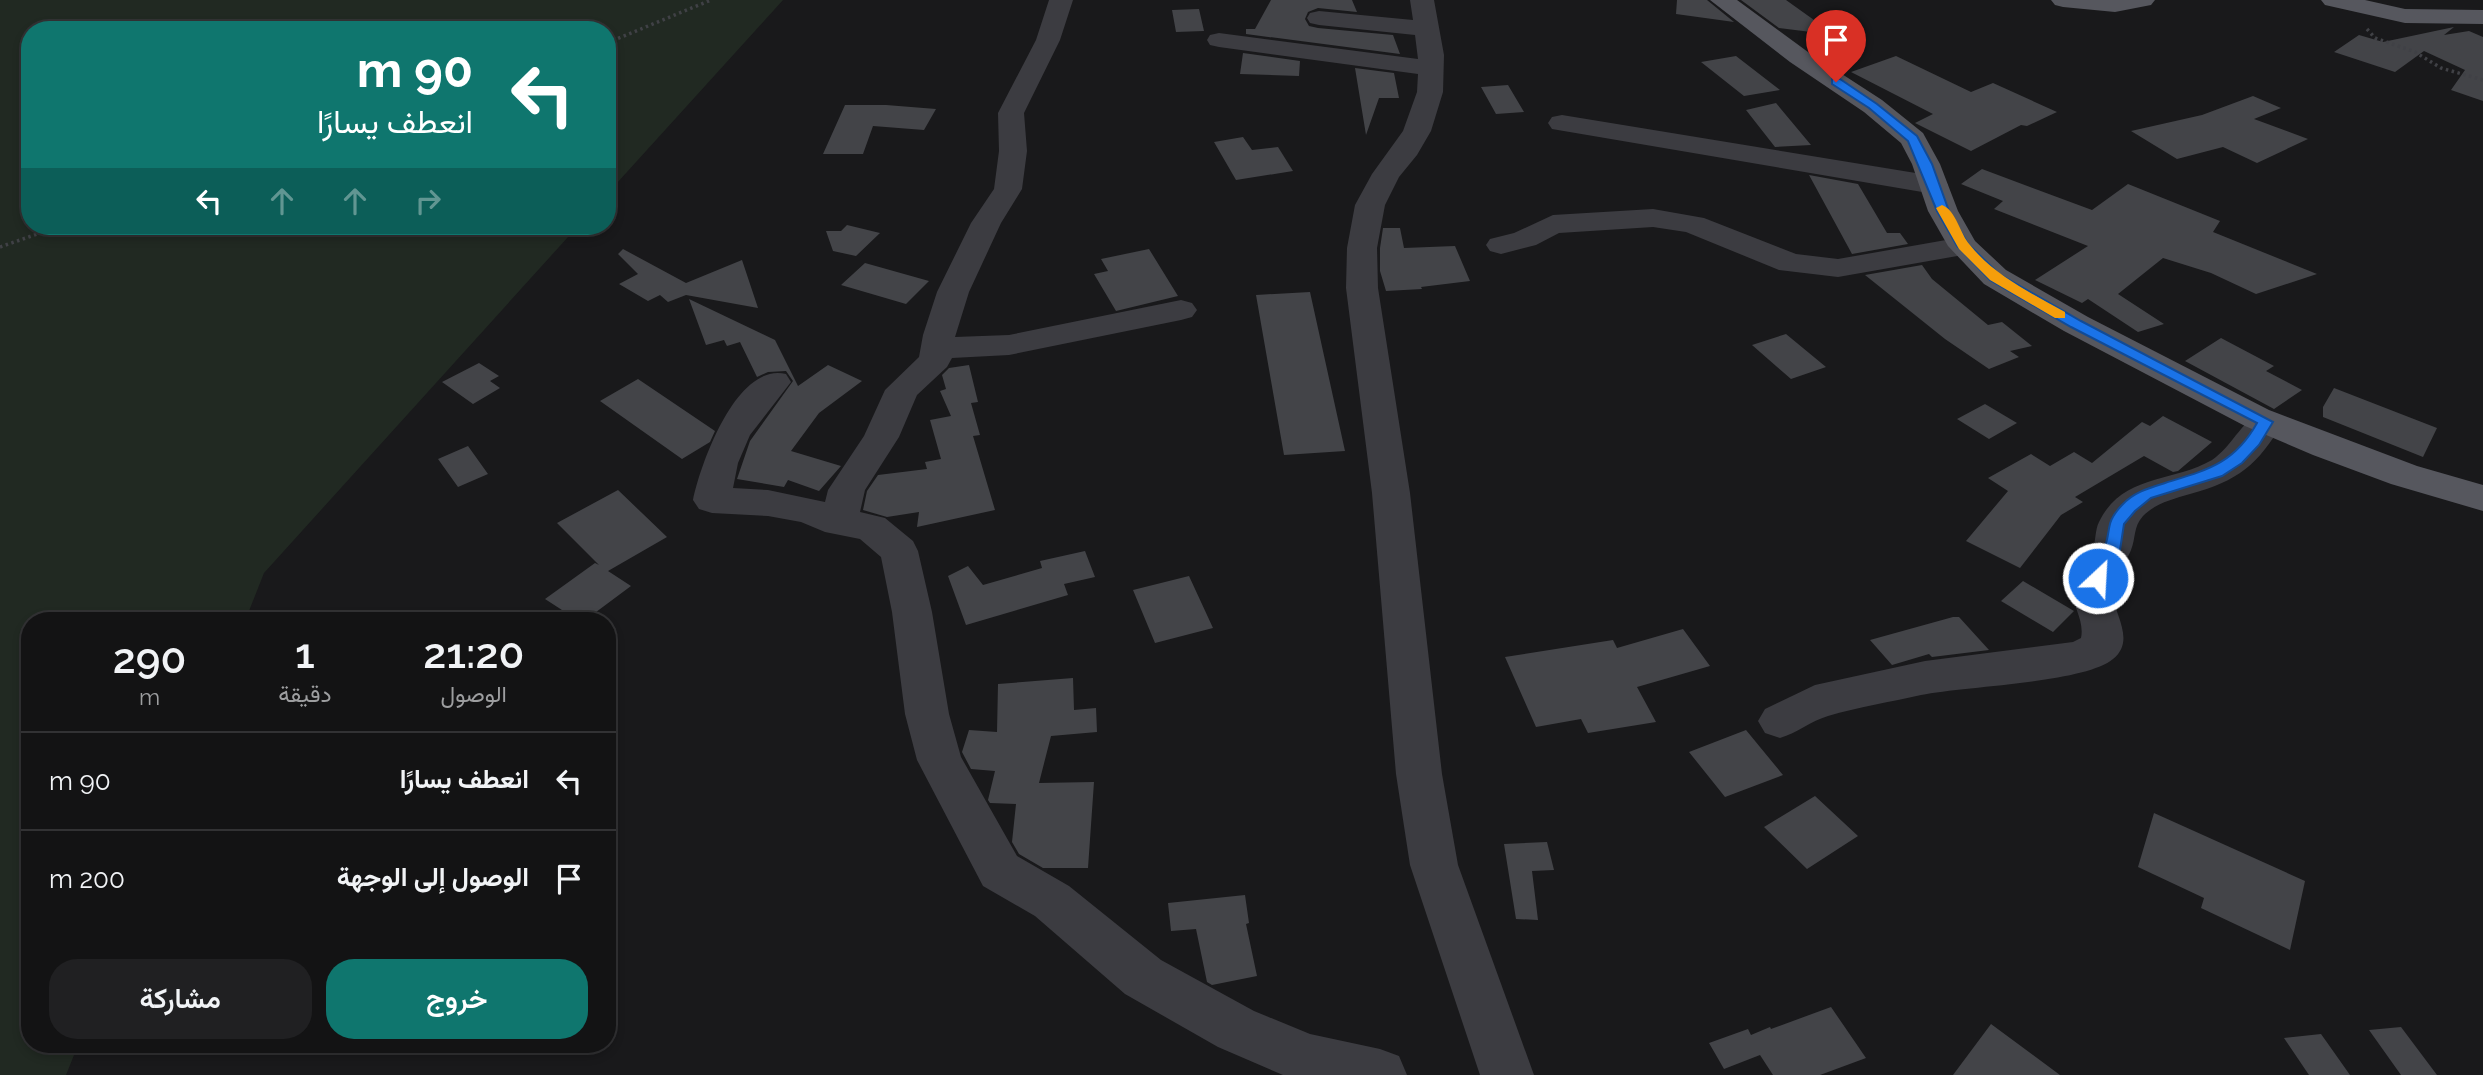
<!DOCTYPE html>
<html lang="ar">
<meta charset="utf-8">
<style>
:root{--surface:#131314;--page:#202022;--text:#f1f3f6;--muted:#9d9ea0;--line:#323234;--accent:#0f766e}
body{margin:0;font-family:Raleway,Vazirmatn,sans-serif;background:var(--page);color:var(--text);direction:rtl;height:100vh;display:flex;flex-direction:column;font-size:26px;white-space:nowrap}
*{box-sizing:border-box;margin:0}
p{font-size:23px;color:var(--muted)}
.icon{flex:none;width:38px;height:38px;fill:none;stroke:currentColor;stroke-width:2;stroke-linecap:round;stroke-linejoin:round}
.map{position:relative;flex:1;overflow:hidden;direction:ltr}
.side{position:absolute;left:21px;top:612px;width:595px;height:441px;display:flex;flex-direction:column;background:var(--surface);border-radius:28px;box-shadow:0 4px 10px #0003,0 0 0 2px var(--line);direction:rtl}
.side>*{flex:none}
.top-card{position:absolute;left:21px;top:21px;width:595px;height:214px;border-radius:28px;box-shadow:0 4px 10px #0003,0 0 0 2px var(--line);direction:rtl;background:#0f766e;color:#fff;overflow:hidden}
.pin{position:absolute;display:grid;place-items:center;width:60px;height:60px;color:#fff;margin:-72px -30px;border-radius:50% 50% 50% 0;rotate:-45deg;box-shadow:0 0 7px #0007}
.pin .icon{rotate:45deg}
.me{position:absolute;width:77px;margin:-38px;rotate:25deg;stroke-linejoin:round;filter:drop-shadow(0 0 5px #0008)}
.turn{display:flex;align-items:center;gap:24px;height:147px;padding:0 28px;font-size:32px}
.turn .icon{width:91px;height:91px;stroke-width:2.5}
.turn b{display:block;font-size:49px;line-height:60px}
.lanes{display:flex;align-items:center;height:66px;padding:0 28px;background:#0003;justify-content:center;gap:35px;direction:ltr}
.lanes .off{opacity:.35}
.eta{display:flex;justify-content:space-evenly;align-items:center;height:119px;text-align:center}
.eta b{font-size:42px;font-weight:600;line-height:49px}
.button{display:flex;gap:14px;margin-top:auto;padding:14px 28px}
.button a{flex:1;height:80px;border-radius:28px;background:var(--accent);color:#fff;font-size:28px;font-weight:600;line-height:80px;text-align:center}
.button a+a{background:var(--page);color:var(--text)}
ul{padding:0;list-style:none}
li{display:flex;align-items:center;gap:21px;height:98px;padding:0 28px;border-top:2px solid var(--line)}
li div{flex:1}
li b{display:block;font-size:26px}
li em{font-style:normal}
.map>svg:first-child{display:block}
.green{fill:#212922}
.building{fill:#434448}
.lines{fill:none;stroke-linecap:round;stroke-linejoin:round}
.path{stroke:#404146;stroke-width:3.5;stroke-dasharray:2.5 3.5;stroke-linecap:butt}
.minor{fill:#3c3c41;fill-rule:evenodd}
.major{fill:#56575e;fill-rule:evenodd}
.route{fill:#1a73e8;stroke:#114b97;stroke-width:2}
.slow{fill:#f59e0b}
</style>
<div class="map">
<svg width="2483" height="1075" viewBox="0 0 2483 1075">
<rect width="100%" height="100%" fill="#19191b"/>
<path class="green" d="M0 0H783L607 194V30H30V226H578L264 573 245 621H30V1045H78L66 1075H0Z"/>
<path class="building" d="M1271 0H1352L1357 12 1318 8 1308 12 1305 19 1309 26 1318 28 1393 35 1400 54 1246 34V29H1255Z
M1677 0H1707L1734 22 1676 14Z
M1741 0H1786L1835 35 1779 28Z
M1199 9 1204 31 1176 32 1172 10Z
M2454 27 2444 35 2469 31 2483 37V101L2451 90 2465 70 2424 51 2395 72 2334 52 2359 35 2383 42Z
M1243 53 1300 61 1299 76 1240 74Z
M1736 56 1780 90 1744 96 1701 62Z
M1896 56 1971 92 1993 83 2057 112 2027 126 2021 125 1971 151 1915 123 1933 114 1851 72Z
M1355 68 1394 73 1399 98H1379L1366 135Z
M1508 85 1524 112 1496 114 1481 87Z
M2253 96 2281 108 2254 119 2308 139 2257 163 2223 147 2177 159 2131 131 2202 115Z
M1776 103 1811 145 1775 147 1746 110Z
M845 105H886L936 109 924 130 873 126 863 154H823Z
M1243 137 1252 150 1278 147 1293 171 1236 180 1214 142Z
M1982 169 2092 210 2128 184 2220 221 2213 232 2317 274 2256 294 2211 273 2163 258 2118 294 2164 324 2138 332 2088 299 2082 303 2035 280 2088 246 1994 209 2003 201 1961 184Z
M1809 175 1858 184 1887 233H1900L1908 244 1852 254Z
M847 225 880 233 856 256 833 251 826 231H841Z
M1383 228H1400L1404 248 1455 246 1470 281 1421 287 1422 289 1386 291 1380 271V248Z
M623 249 686 283 742 260 758 308 686 295 668 302 660 295 648 301 619 284 638 274 618 254Z
M1149 249 1178 296 1116 311 1094 274 1108 271 1101 259Z
M865 263 929 281 906 304 841 285Z
M1922 265 1932 279 1988 325 2002 322 2032 346 2010 351 2019 357 1989 369 1945 339 1865 275Z
M1310 292 1345 451 1284 455 1256 295Z
M689 299 775 340 798 386 828 365 862 381 819 413 791 451 841 466 819 491 788 480 784 487 737 479 750 441 793 381 786 371 768 372 757 377 740 342 727 346 724 340 706 345Z
M1786 334 1826 367 1791 379 1752 345Z
M2221 338 2274 366 2266 371 2302 390 2274 409 2185 361Z
M479 363 499 376 490 381 500 388 473 404 442 382Z
M969 365 978 402 971 403 980 435 973 436 995 510 917 527 919 512 887 517 863 510 867 491 878 475 927 469 925 462 941 459 930 420 951 416 940 391 946 389 942 375 949 368Z
M638 379 715 431 710 442 682 459 600 401Z
M2334 388 2437 428 2423 457 2323 417V407Z
M1985 404 2017 423 1989 439 1957 419Z
M2163 416 2212 442 2178 471 2173 472 2144 456 2075 497 2083 502 2061 515 2020 568 1966 541 2008 491 1988 478 2031 454 2050 466 2074 452 2092 463 2142 422 2150 426Z
M468 446 488 474 458 487 438 459Z
M618 490 667 537 608 571 631 586 584 621H579L545 599 595 563 599 565 557 523Z
M1085 551 1095 577 1064 584 1068 595 966 625 948 576 968 566 983 585 1042 568 1040 561Z
M1189 576 1213 628 1155 643 1133 590Z
M2023 581 2074 611 2053 632 2001 601Z
M1953 617H1959L1989 650 1932 657 1929 654 1892 665 1870 640Z
M1683 629 1710 666 1637 687 1656 722 1588 733 1581 719 1536 727 1505 657 1613 640 1617 648Z
M1073 678 1074 710 1096 708 1097 732 1051 736 1039 783 1094 782 1088 868H1043L1019 854 1012 842 1016 804 990 803 988 800 995 771 971 769 962 752 969 730 997 732 998 684Z
M1746 730 1783 775 1725 797 1689 752Z
M1815 796 1858 836 1807 869 1764 827Z
M2154 813 2305 881 2290 950 2201 908 2204 898 2138 867Z
M1547 842 1554 870 1532 871 1538 920 1516 919 1504 844Z
M1245 895 1249 923 1246 924 1257 976 1212 985 1207 982 1196 929 1171 931 1168 903Z
M1831 1007 1866 1058 1820 1075H1773L1760 1055 1724 1069 1709 1043 1748 1029 1751 1035 1770 1027 1771 1029Z
M1991 1024 2060 1075H1953Z
M2401 1027 2437 1075H2401L2369 1030Z
M2321 1034 2326 1041 2350 1075H2309L2284 1038Z"/>
<g class="lines">
<path class="path" d="M2367 29 2375 38 2415 52 2441 68 2483 80
M607 43 711 0
M0 247 60 226"/>
<path class="minor" d="M1049 0H1073L1060 40 1024 113 1027 151 1022 189 1001 223 969 292 955 337 1009 335 1181 300 1192 303 1197 310 1192 317 1181 320 1009 355 952 358 947 367 917 395 899 437 865 490 860 512 885 518 913 541 918 551 932 612 949 714 961 757 1017 856 1069 886 1161 960 1254 1011 1310 1034 1380 1049 1399 1056 1407 1075H1283L1218 1047 1125 994 1035 916 983 886 917 760 905 714 892 612 881 557 860 539 825 532 801 522 768 516 712 513 699 509 693 500C701 462 737 362 786 374L791 382 750 435 738 463 733 488 768 490 825 502 828 490 864 436 885 390 919 357 923 335 937 292 971 223 994 189 999 151 998 113 1036 40Z
M1410 0H1434L1444 55 1443 92 1431 131 1417 155 1399 177 1385 205 1377 248 1378 288 1410 493 1442 774 1458 865 1534 1075H1480L1410 865 1396 774 1372 493 1346 288 1347 248 1355 205 1372 174 1403 131 1417 92 1418 74 1219 47 1210 45 1207 40 1210 35 1219 33 1418 59 1415 35 1319 25 1310 23 1307 18 1310 13 1319 11 1413 20Z
M1562 115 1934 176 1944 179 1948 185 1944 191 1934 194 1552 129 1548 123 1552 117Z
M1653 209 1704 218 1796 254 1838 259 1963 237 1974 240 1978 246 1974 252 1963 255 1838 277 1779 270 1686 232 1653 227 1559 233 1536 245 1501 254 1490 251 1486 245 1490 239 1514 233 1553 215Z
M2265 411 2277 414 2283 422C2258 465 2238 481 2190 494 2173 499 2156 503 2143 516 2133 527 2136 538 2131 550 2125 565 2112 577 2113 594 2114 615 2136 640 2113 659 2085 683 1964 686 1921 695 1891 702 1858 707 1828 716 1811 721 1797 733 1780 738L1765 733 1758 721 1765 709 1815 685 1925 661 2073 642 2081 638C2085 619 2070 605 2074 586 2077 572 2088 561 2093 548 2096 540 2095 530 2099 522 2122 474 2172 483 2212 460 2233 446 2244 416 2265 411Z"/>
<path class="major" d="M1710 0H1737L1808 52 1882 100 1923 133 1940 164 1958 211 1975 241 2006 270 2088 317 2269 410 2417 466 2483 485V511L2391 484 2313 455 2245 426 2064 331 1984 284 1948 246 1928 211 1912 164 1901 143 1864 112 1790 62Z
M2051 0H2155L2151 5 2115 12 2063 7 2055 5Z
M2321 0H2365L2405 9 2483 10V24L2405 23 2325 5Z"/>
</g>
<path class="route" d="M1832 79H1840L1877 104 1917 136 1932 164 1949 211 1968 244 1999 274 2081 321 2273 422 2259 445 2242 463 2222 476 2151 498 2135 511 2124 524 2120 550 2110 564 2104 582H2092L2090 578C2093 565 2099 560 2104 549 2112 530 2104 524 2122 505 2134 492 2149 488 2165 483 2207 470 2234 464 2257 423L2071 327 1990 280 1957 246 1937 211 1908 141 1869 108 1832 84Z"/>
<path class="slow" d="M1942 205C1956 210 1960 234 1970 245 1995 276 2031 293 2065 312V318H2055L1990 280 1959 249 1936 208Z"/>
</svg>
<div class="pin" style="left:1836px;top:82px;background:#d93025"><svg class="icon" aria-label="arrive" viewBox="0 0 24 24"><path d="M6 21V4h12l-3 4 3 4H6"/></svg></div>
<svg class="me" style="left:2098px;top:578px" viewBox="-20 -20 40 40"><circle r="17" fill="#1a73e8" stroke="#fff" stroke-width="3"/><path d="M0-11L8 9 0 5-8 9z" fill="#fff"/></svg>
<div class="top-card">
<div class="turn"><svg class="icon" aria-label="left" viewBox="0 0 24 24"><path d="M17 20v-9H6M10 6l-5 5 5 5"/></svg><div><b>90 m</b>انعطف يسارًا</div></div>
<div class="lanes"><svg class="icon" aria-label="left" viewBox="0 0 24 24"><path d="M17 20v-9H6M10 6l-5 5 5 5"/></svg><svg class="icon off" aria-label="ahead" viewBox="0 0 24 24"><path d="M12 20V5M6 11l6-6 6 6"/></svg><svg class="icon off" aria-label="ahead" viewBox="0 0 24 24"><path d="M12 20V5M6 11l6-6 6 6"/></svg><svg class="icon off" aria-label="right" viewBox="0 0 24 24"><path d="M7 20v-9h11M14 6l5 5-5 5"/></svg></div>
</div>
<section class="side">
<div class="eta">
<div><b>21:20</b><p>الوصول</p></div>
<div><b>1</b><p>دقيقة</p></div>
<div><b>290</b><p>m</p></div>
</div>
<ul>
<li><svg class="icon" aria-label="left" viewBox="0 0 24 24"><path d="M17 20v-9H6M10 6l-5 5 5 5"/></svg><div><b>انعطف يسارًا</b></div><em>90 m</em></li>
<li><svg class="icon" aria-label="arrive" viewBox="0 0 24 24"><path d="M6 21V4h12l-3 4 3 4H6"/></svg><div><b>الوصول إلى الوجهة</b></div><em>200 m</em></li>
</ul>
<div class="button"><a>خروج</a><a>مشاركة</a></div>
</section>
</div>
